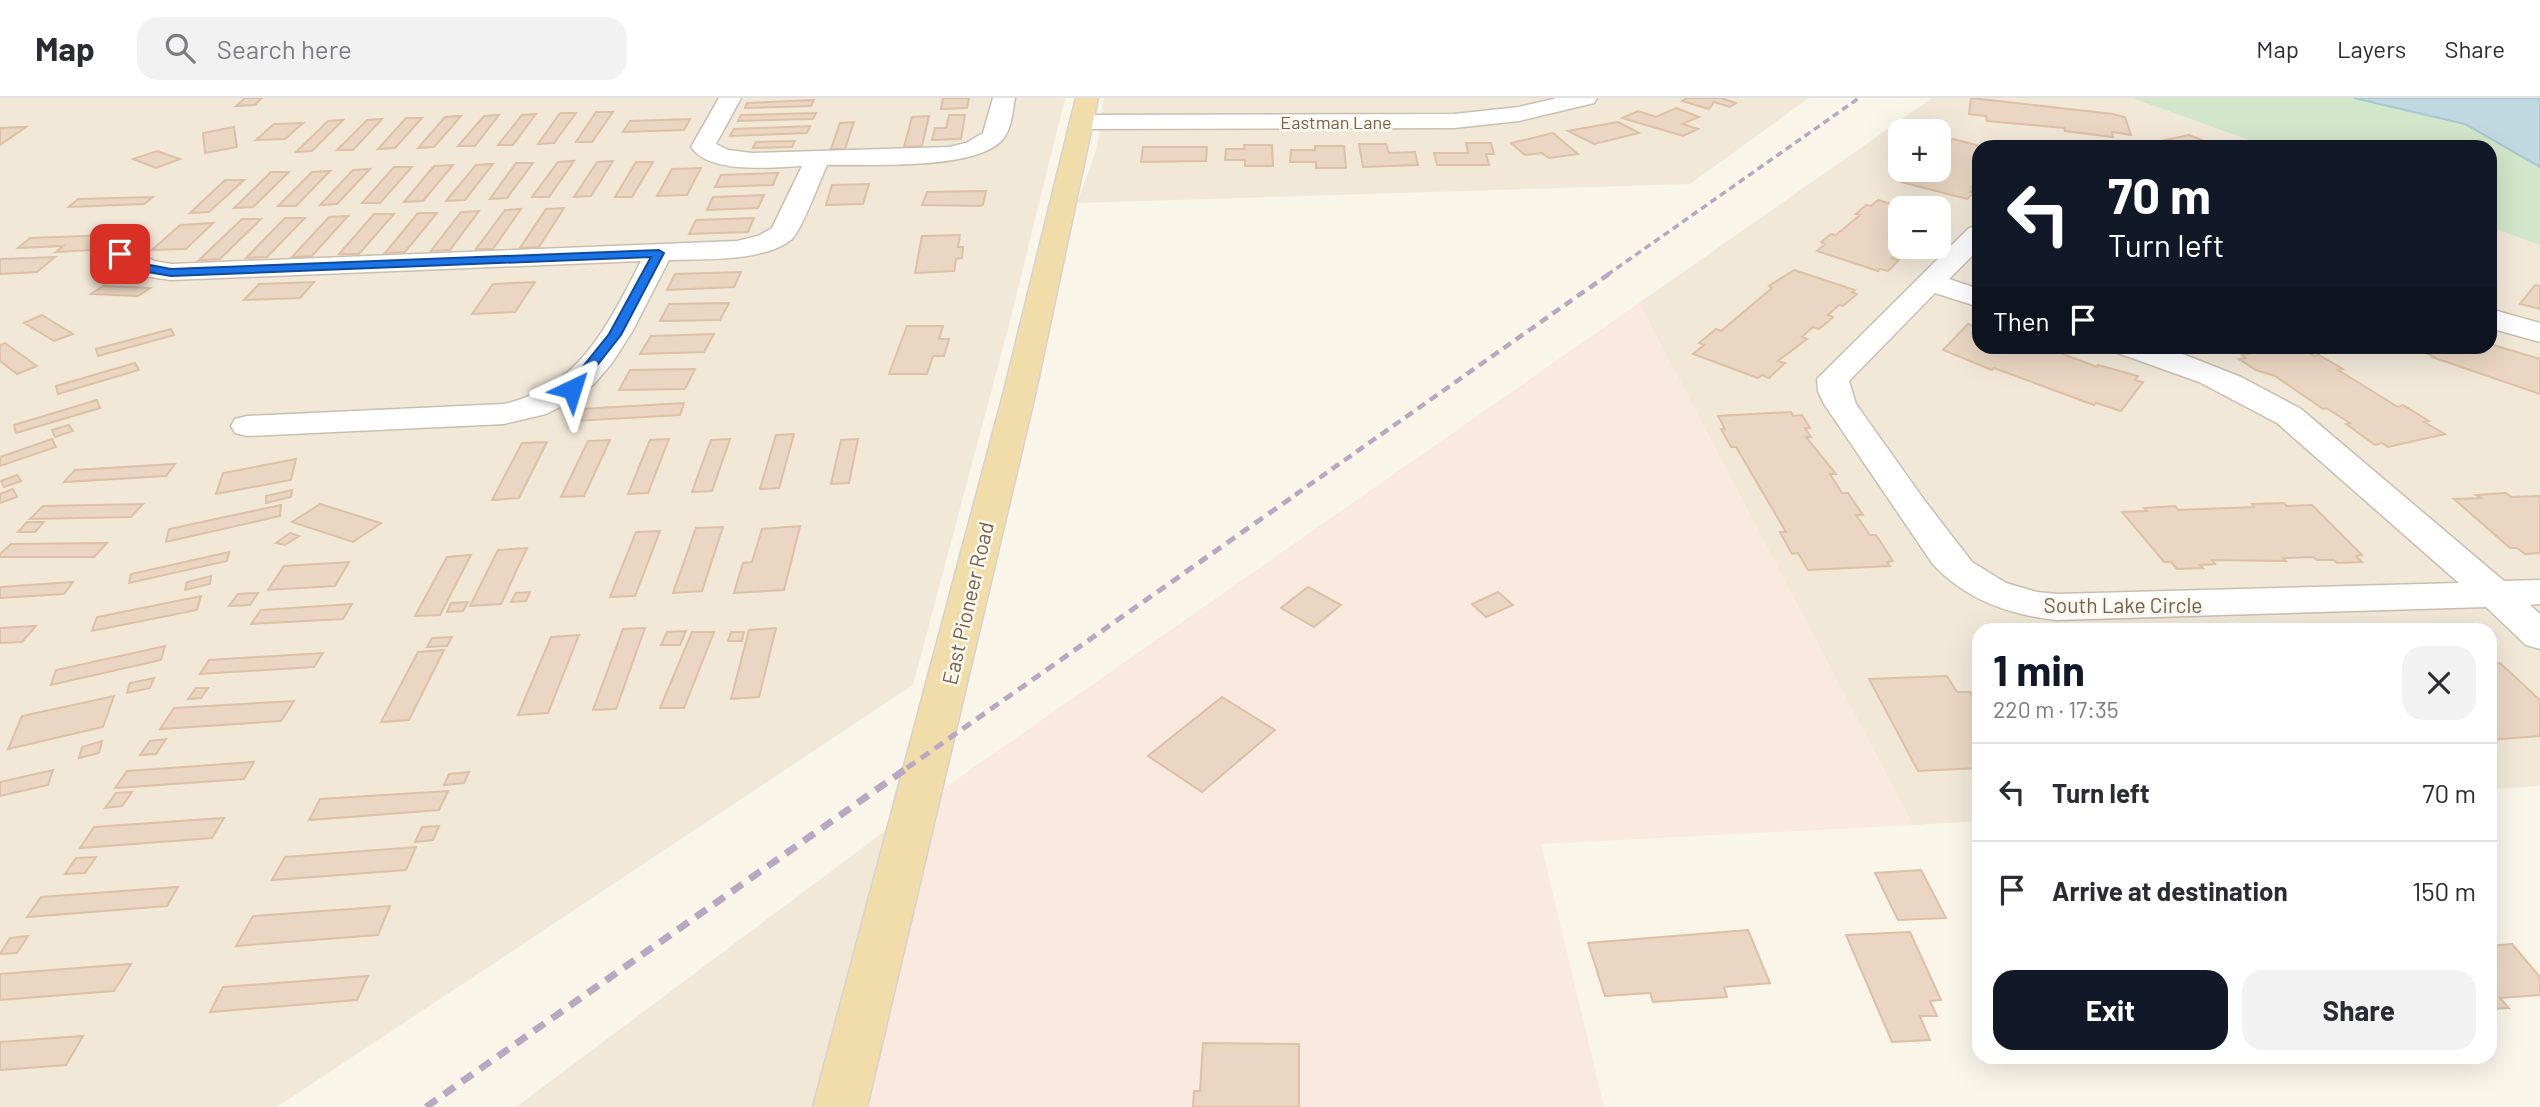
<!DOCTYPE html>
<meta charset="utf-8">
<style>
:root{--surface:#fff;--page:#f2f2f3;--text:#2b2b33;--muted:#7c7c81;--line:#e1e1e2;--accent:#111827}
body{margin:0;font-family:Barlow,sans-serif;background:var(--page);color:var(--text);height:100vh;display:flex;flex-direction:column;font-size:26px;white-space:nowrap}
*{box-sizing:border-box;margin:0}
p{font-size:23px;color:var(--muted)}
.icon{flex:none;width:38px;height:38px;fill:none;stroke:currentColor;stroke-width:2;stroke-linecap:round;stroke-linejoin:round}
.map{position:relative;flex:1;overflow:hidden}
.details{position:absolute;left:1972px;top:525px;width:525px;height:441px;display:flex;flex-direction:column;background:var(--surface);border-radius:21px;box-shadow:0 7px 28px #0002}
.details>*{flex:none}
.guide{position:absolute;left:1972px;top:42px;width:525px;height:214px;border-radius:21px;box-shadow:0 7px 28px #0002;background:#111827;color:#fff;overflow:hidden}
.fabs{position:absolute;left:1888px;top:21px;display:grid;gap:14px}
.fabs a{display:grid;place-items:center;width:63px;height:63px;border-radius:14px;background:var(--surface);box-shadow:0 7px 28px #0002;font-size:35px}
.pin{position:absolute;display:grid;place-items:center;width:60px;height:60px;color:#fff;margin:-30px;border-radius:14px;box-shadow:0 4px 10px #0006}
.me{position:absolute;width:77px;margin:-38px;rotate:41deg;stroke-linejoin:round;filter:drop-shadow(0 0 5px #0008)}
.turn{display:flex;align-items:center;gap:24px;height:147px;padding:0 21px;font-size:32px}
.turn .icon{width:91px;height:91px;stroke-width:2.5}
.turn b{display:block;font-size:49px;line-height:60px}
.then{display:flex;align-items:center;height:66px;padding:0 21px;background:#0003;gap:14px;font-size:26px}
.round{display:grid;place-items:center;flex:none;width:74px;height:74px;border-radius:21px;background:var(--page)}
.head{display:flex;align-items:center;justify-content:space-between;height:119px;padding:0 21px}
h1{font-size:42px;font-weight:700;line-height:52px;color:var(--accent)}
.cta{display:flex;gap:14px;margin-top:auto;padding:14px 21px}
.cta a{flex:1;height:80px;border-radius:21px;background:var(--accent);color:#fff;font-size:28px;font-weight:700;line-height:80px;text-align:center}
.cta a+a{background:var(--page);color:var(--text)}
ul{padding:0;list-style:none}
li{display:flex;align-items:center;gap:21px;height:98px;padding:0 21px;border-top:2px solid var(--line)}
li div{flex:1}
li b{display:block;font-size:26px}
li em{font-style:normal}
header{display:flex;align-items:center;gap:42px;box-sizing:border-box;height:98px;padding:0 35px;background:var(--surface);border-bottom:2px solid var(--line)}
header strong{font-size:33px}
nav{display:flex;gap:38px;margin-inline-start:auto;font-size:24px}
.search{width:490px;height:63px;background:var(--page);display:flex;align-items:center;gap:18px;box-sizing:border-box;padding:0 24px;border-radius:21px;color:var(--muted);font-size:26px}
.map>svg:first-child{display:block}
.residential{fill:#f1e8d8;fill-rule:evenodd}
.commercial{fill:#f9e9de}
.green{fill:#d2e6c9}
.water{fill:#c0d9e1;stroke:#a7c7d2;stroke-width:2}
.building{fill:#ead6c2;stroke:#ddc0a6;stroke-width:2}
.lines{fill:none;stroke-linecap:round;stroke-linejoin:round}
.minor-casing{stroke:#cbbeb0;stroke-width:3}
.major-casing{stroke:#d7d2ce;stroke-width:3}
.minor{fill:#fff;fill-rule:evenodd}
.major{fill:#f0ddaa;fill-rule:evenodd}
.rail-far3{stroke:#b9a8c3;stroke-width:3.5;stroke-dasharray:7 4.5;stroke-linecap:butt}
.rail-far2{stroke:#b9a8c3;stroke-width:4.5;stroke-dasharray:9 6;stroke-linecap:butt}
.rail-far1{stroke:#b9a8c3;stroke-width:5;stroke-dasharray:10 7;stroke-linecap:butt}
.rail{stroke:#b9a8c3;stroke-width:7;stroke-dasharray:13 9;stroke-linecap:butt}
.route{fill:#1a73e8;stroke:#114b97;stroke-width:2}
.labels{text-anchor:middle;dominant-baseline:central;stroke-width:5;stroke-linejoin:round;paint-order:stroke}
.far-street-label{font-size:18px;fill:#715f50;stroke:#fdf9ef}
.street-label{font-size:21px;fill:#715f50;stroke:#fdf9ef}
</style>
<header>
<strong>Map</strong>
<div class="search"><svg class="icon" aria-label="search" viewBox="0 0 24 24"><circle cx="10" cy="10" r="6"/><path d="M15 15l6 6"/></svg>Search here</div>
<nav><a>Map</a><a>Layers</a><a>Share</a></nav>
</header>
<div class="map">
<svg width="2540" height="1009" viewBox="0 0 2540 1009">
<rect width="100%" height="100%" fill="#faf5e9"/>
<path class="residential" d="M0 0H1065L1009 227 913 587 277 1009H0Z
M1104 0H1809L1690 86 1077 105 1097 50Z
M1932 0H2132L2268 49H1979V248H2490V129L2540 147V688L2490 691V532H1979V723L1913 727 1639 205ZM1900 33H1939V72H1900ZM1900 110H1939V149H1900Z
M917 709 840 1009H516Z"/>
<path class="commercial" d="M1639 205 1913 727 1541 746 1604 1009H840L917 709Z"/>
<path class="green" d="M2132 0H2540V147L2490 129V49H2268Z"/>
<path class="water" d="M2354 0H2540V69L2465 26Z"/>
<path class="building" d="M245 0H262L255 7 236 8Z
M943 0H969L967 10 941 11Z
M1721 0 1736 5 1730 9 1714 4 1709 11 1682 3 1687 0Z
M1971 0 2113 16 2125 19 2131 37 2112 34 2113 39 2065 33 2064 30 1987 23 1986 18 1969 16Z
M814 2 811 8 745 10 747 5Z
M1676 10 1699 19 1682 26 1698 31 1683 38 1622 20 1638 13 1656 19Z
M596 14H613L592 44H576Z
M560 15H576L554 45 538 46Z
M816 15 813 21 738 23 741 17Z
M536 16 513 47H498L522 17Z
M499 17 475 48H458L484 18Z
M949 17H965L961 41 932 42 935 30H946Z
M461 18 434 49 418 50 445 19Z
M929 18 922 48 904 49 912 19Z
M406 20H422L395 50 378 51Z
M382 21 353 52H337L367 22Z
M690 21 684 32 623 34 630 23Z
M343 22 312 53 296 54 328 23Z
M854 24 845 51H831L840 25Z
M1618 24 1639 35 1594 46 1568 33Z
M303 25 285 41 256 42 274 26Z
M810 28 807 35 730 38 734 31Z
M26 29 0 47V30Z
M234 29 237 49 205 55 203 35Z
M1553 35 1578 56 1549 60 1542 55 1525 57 1511 45Z
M2189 37 2220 49H2169L2155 44Z
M1953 41 1984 49H1979V82L1971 89 1974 90 1970 94 1974 95 1967 101 1901 84 1908 78 1903 76 1909 72H1939V48Z
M795 43 792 49 753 50 756 44Z
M1466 45H1491L1494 56H1486L1489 67H1437L1434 55H1468Z
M1359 46H1386L1389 55 1415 54 1418 67 1363 69Z
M1244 47H1272L1273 68H1245V62H1225L1226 51H1245Z
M1315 48H1344L1346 70H1316V64H1290L1291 52H1315Z
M1143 49H1207L1206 63 1141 64Z
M157 53 180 61 156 70 133 61Z
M574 63 549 99H532L558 64Z
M613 63 591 98 574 99 597 64Z
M636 64H653L632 99H615Z
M516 65H533L507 100 490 101Z
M493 66 465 102 446 103 476 67Z
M453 67 423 103 404 104 434 68Z
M394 69H412L380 105H362Z
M701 70 687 97 657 98 672 71Z
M370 71 337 106 320 107 353 72Z
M330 73 296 108H278L312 74Z
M271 74H289L253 109 234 110Z
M778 75 773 87 715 89 721 77Z
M225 82H244L209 114 190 115Z
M869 86 863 106 826 107 832 87Z
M986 93 983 107 980 108 922 107 927 94Z
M764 97 758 110 707 112 713 99Z
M153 99 144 106 69 109 78 101Z
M1878 102 1905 110H1900V149H1908L1892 160 1899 162 1888 173 1880 171 1878 173 1817 153 1825 146 1821 144 1831 136 1836 137 1860 117 1856 116 1866 107 1871 108Z
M564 110 539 149 520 150 546 111Z
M521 111 493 151H476L505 112Z
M479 113 450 152 431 153 461 114Z
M418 115H437L405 154 385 155Z
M374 116H394L359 156H339Z
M348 118 312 158 292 159 329 119Z
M285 120H305L267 159 246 160Z
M754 120 748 134 689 136 696 122Z
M242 121H261L220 161 199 162Z
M213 125 186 151 152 152 180 127Z
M109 137 91 152 56 154 63 148 18 150 30 140Z
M960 137 958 149H963L962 160 956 161 954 173 915 175 922 138Z
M55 159 37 174 0 176V161Z
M1794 172 1855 192 1852 194 1857 196 1843 208 1839 207 1828 217 1833 219 1819 231 1813 229 1802 239 1807 241 1778 263 1785 265 1769 280 1762 277 1758 280 1693 256 1704 247 1699 245 1716 231 1721 233 1772 190 1769 188Z
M741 174 734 189 667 192 675 176Z
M314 184 300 200 244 202 259 186Z
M535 184 515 214 472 216 493 186Z
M2535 187 2540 188V211L2520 206Z
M103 188 150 190 138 198 91 196Z
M729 205 720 222 660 223 669 206Z
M42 217 73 236 54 243 24 225Z
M1977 225H1979V248H2042L2097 269 2098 267 2138 278 2135 282 2143 284 2121 313 2096 305 2094 307 1994 270 1992 272 1943 252 1968 226 1973 228Z
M907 228H943L939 241H949L944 258H933L927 276H889Z
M171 231 174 237 98 258 96 251Z
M714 236 704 254 640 256 651 238Z
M5 245 37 268 17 276 0 263V247Z
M2490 246 2540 261V296L2432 259 2434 258 2408 249 2490 248Z
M2286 248H2298L2314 258 2319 257 2343 271 2338 272 2398 309 2403 307 2429 323 2424 324 2445 336 2388 349 2382 345 2375 347 2346 326 2350 325 2326 310 2323 311 2275 278 2256 272 2239 261 2246 260 2242 257Z
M135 265 139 272 58 296 56 288Z
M695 271 685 291 619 292 630 272Z
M97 302 100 310 16 335 14 327Z
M684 305 680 317 574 323 581 311Z
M1791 314 1793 318 1802 317 1810 330H1805L1811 339H1806L1836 376H1830L1842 395H1848L1863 417H1856L1870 437H1876L1893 463 1887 464 1890 468 1808 472 1798 455 1792 456 1780 434H1786L1736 349H1731L1721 331H1725L1718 318Z
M69 327 73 333 55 339 52 332Z
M794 336 779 390 760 391 776 337Z
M52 341 56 349 0 368V359Z
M669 341 648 395 628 396 650 342Z
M730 341 712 393 692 394 711 342Z
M858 341 849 385 831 386 841 342Z
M610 342 584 398 561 399 588 343Z
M547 344 519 400 492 402 522 345Z
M296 361 291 382 216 396 223 375Z
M175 366 166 378 64 384 75 372Z
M17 377 21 383 4 389 1 383Z
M13 391 17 399 0 405V396Z
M292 392 291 399 266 405V398Z
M2506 395 2511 399 2540 398V455L2525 456 2517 450H2510L2454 401 2481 400 2476 397Z
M2284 405 2287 408 2312 407 2362 457 2356 458 2362 464 2337 465 2334 462H2317L2313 459 2283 460 2286 463 2212 462 2215 466 2200 467 2203 470 2177 471 2171 464H2164L2122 414 2147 413 2144 410 2175 408 2178 412 2254 409 2252 406Z
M143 406 131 419 30 421 43 408Z
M320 406 381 425 353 444 292 424Z
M281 407 280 418 166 444 169 431Z
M27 424H44L35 434H18Z
M800 428 784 492 734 495 743 465 752 464 762 431Z
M723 429 702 493 673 495 696 430Z
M660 433 635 498 610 499 636 434Z
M290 435 299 438 285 447 276 445Z
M107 445 94 459H0V456L11 446Z
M527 450 501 506 470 508 498 452Z
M229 454 227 463 129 485 131 476Z
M471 457 440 517 415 518 447 459Z
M349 464 335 488 268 492 284 468Z
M211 478 210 486 185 492 187 484Z
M73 484 64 496 0 500V489Z
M1308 489 1341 507 1314 529 1281 510Z
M530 494 526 503 511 504 516 495Z
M1498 494 1513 507 1486 519 1472 506Z
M258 495 250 507 229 508 238 496Z
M201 498 197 512 92 533 97 519Z
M468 504 463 513 447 514 451 505Z
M352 506 343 521 251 526 261 512Z
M36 528 22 544 0 545V530Z
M645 530 616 611 593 612 623 531Z
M776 530 759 599 731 601 749 532Z
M686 533 680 547H661L667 534Z
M692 534H714L684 610H660Z
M731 534H744L742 543H728Z
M579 537 548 615 518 617 551 539Z
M452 539 447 548 427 549 432 540Z
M165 548 161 562 51 587 56 572Z
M444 552 409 622 381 624 418 554Z
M323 555 314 569 200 576 209 562Z
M2500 565 2540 602V638L2490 642V566Z
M1947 578 1957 594H1970L1979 609V670L1918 673 1869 581Z
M154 580 150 590 127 595 130 585Z
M196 590H208L201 600 188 601Z
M114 598 103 629 8 651 22 618Z
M1222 599 1275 632 1202 694 1148 658Z
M294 603 281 623 160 631 174 610Z
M166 641 156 656 140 657 150 643Z
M102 643 99 655 79 660 82 649Z
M254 664 244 681 115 690 127 673Z
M53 672 48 687 0 698V684Z
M469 674 464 685 444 687 449 676Z
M448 693 439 712 309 722 320 701Z
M132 694 122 708 105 710 116 695Z
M224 720 212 740 80 750 94 729Z
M439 728 433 742 415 744 422 729Z
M416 749 406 772 272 782 285 759Z
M96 759 85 775 65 776 76 760Z
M1921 772 1946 820 1898 822 1875 775Z
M178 789 167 808 27 819 41 799Z
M390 808 378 837 236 848 253 818Z
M1748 832 1770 885 1724 889 1727 899 1653 904 1650 895 1605 898 1588 845Z
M1910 834 1941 902 1930 903 1937 918H1920L1930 942 1892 944 1846 837Z
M28 838 17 855 0 856 10 840Z
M2512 846 2540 879V897L2500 900 2509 910 2490 911V848Z
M131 866 114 893 0 902V876Z
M368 878 357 902 210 914 223 889Z
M83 938 66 967 0 972V944Z
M1203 945 1299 946V1009H1193L1194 993H1200Z"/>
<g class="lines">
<g class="minor-casing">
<path id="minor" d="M719 0H741L716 46 728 52 752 55 949 49 966 45 983 35 993 0H1015C1012 15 1012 34 999 45 968 72 868 66 827 67 820 82 802 132 792 141 765 164 703 161 669 162L632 234 612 265 594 286 572 303 546 316 504 326 247 338 235 335 231 328 235 321 247 318 504 306C580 289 608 227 641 163L171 182C149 179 120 176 106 156L110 150 120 148 130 150 154 163 171 166 737 143 758 138 772 130 802 68C772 69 710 77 691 49Z
M1557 0H1597L1594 5 1519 23 1454 30 1082 31 1074 29 1070 24 1074 19 1082 17 1454 16 1519 9Z
M1979 128V151L1949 181 1979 191V209L1935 195 1849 283 1856 306 1925 403 1972 464 2006 485 2037 494 2057 496 2459 485 2277 325 2199 284 2115 254 2111 248H2161L2180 255 2241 279 2301 311 2504 483 2540 482V506L2530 507 2540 516V551L2526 547 2486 509 2057 522C2009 517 1964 501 1932 465L1824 306 1818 293 1817 281 1969 130Z
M2490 211 2540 225V244L2490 230Z"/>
</g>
<g class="major-casing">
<path id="major" d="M1076 0H1098L1035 297 867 1009H813L1003 297Z"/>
</g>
<use href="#minor" class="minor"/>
<use href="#major" class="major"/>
<path class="rail-far3" d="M1607 177 1859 0"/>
<path class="rail-far2" d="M1295 397 1609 176"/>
<path class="rail-far1" d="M907 670 1298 395"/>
<path class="rail" d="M426 1009 910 668"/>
</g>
<path class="route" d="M659 152 664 155 621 237 576 294 572 295 565 291 609 236 651 159 171 178 142 173 114 156 124 154 150 167 171 171Z"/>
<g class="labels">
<g class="far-street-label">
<text x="1336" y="24">Eastman Lane</text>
</g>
<g class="street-label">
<text transform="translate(967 505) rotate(-77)">East Pioneer Road</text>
<text x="2123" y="506">South Lake Circle</text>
</g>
</g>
</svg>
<div class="fabs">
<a>+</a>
<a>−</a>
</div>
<div class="pin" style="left:120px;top:156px;background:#d93025"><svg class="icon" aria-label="arrive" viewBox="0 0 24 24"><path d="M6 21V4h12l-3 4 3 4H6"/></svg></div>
<svg class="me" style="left:572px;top:291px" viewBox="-20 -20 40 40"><path d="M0-17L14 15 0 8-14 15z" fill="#1a73e8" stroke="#fff" stroke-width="4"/></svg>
<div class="guide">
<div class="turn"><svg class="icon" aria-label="left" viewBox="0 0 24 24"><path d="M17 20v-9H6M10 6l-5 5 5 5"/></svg><div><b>70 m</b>Turn left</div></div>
<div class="then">Then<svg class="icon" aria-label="arrive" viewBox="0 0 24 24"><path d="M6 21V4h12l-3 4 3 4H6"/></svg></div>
</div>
<section class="details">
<div class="head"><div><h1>1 min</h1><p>220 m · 17:35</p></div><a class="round"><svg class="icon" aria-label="close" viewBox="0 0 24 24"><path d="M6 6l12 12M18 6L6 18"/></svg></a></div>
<ul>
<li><svg class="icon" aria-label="left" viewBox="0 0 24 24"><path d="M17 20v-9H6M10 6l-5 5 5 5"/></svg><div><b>Turn left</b></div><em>70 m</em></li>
<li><svg class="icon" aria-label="arrive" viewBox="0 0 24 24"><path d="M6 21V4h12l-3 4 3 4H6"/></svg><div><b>Arrive at destination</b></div><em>150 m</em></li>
</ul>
<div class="cta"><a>Exit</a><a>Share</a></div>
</section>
</div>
